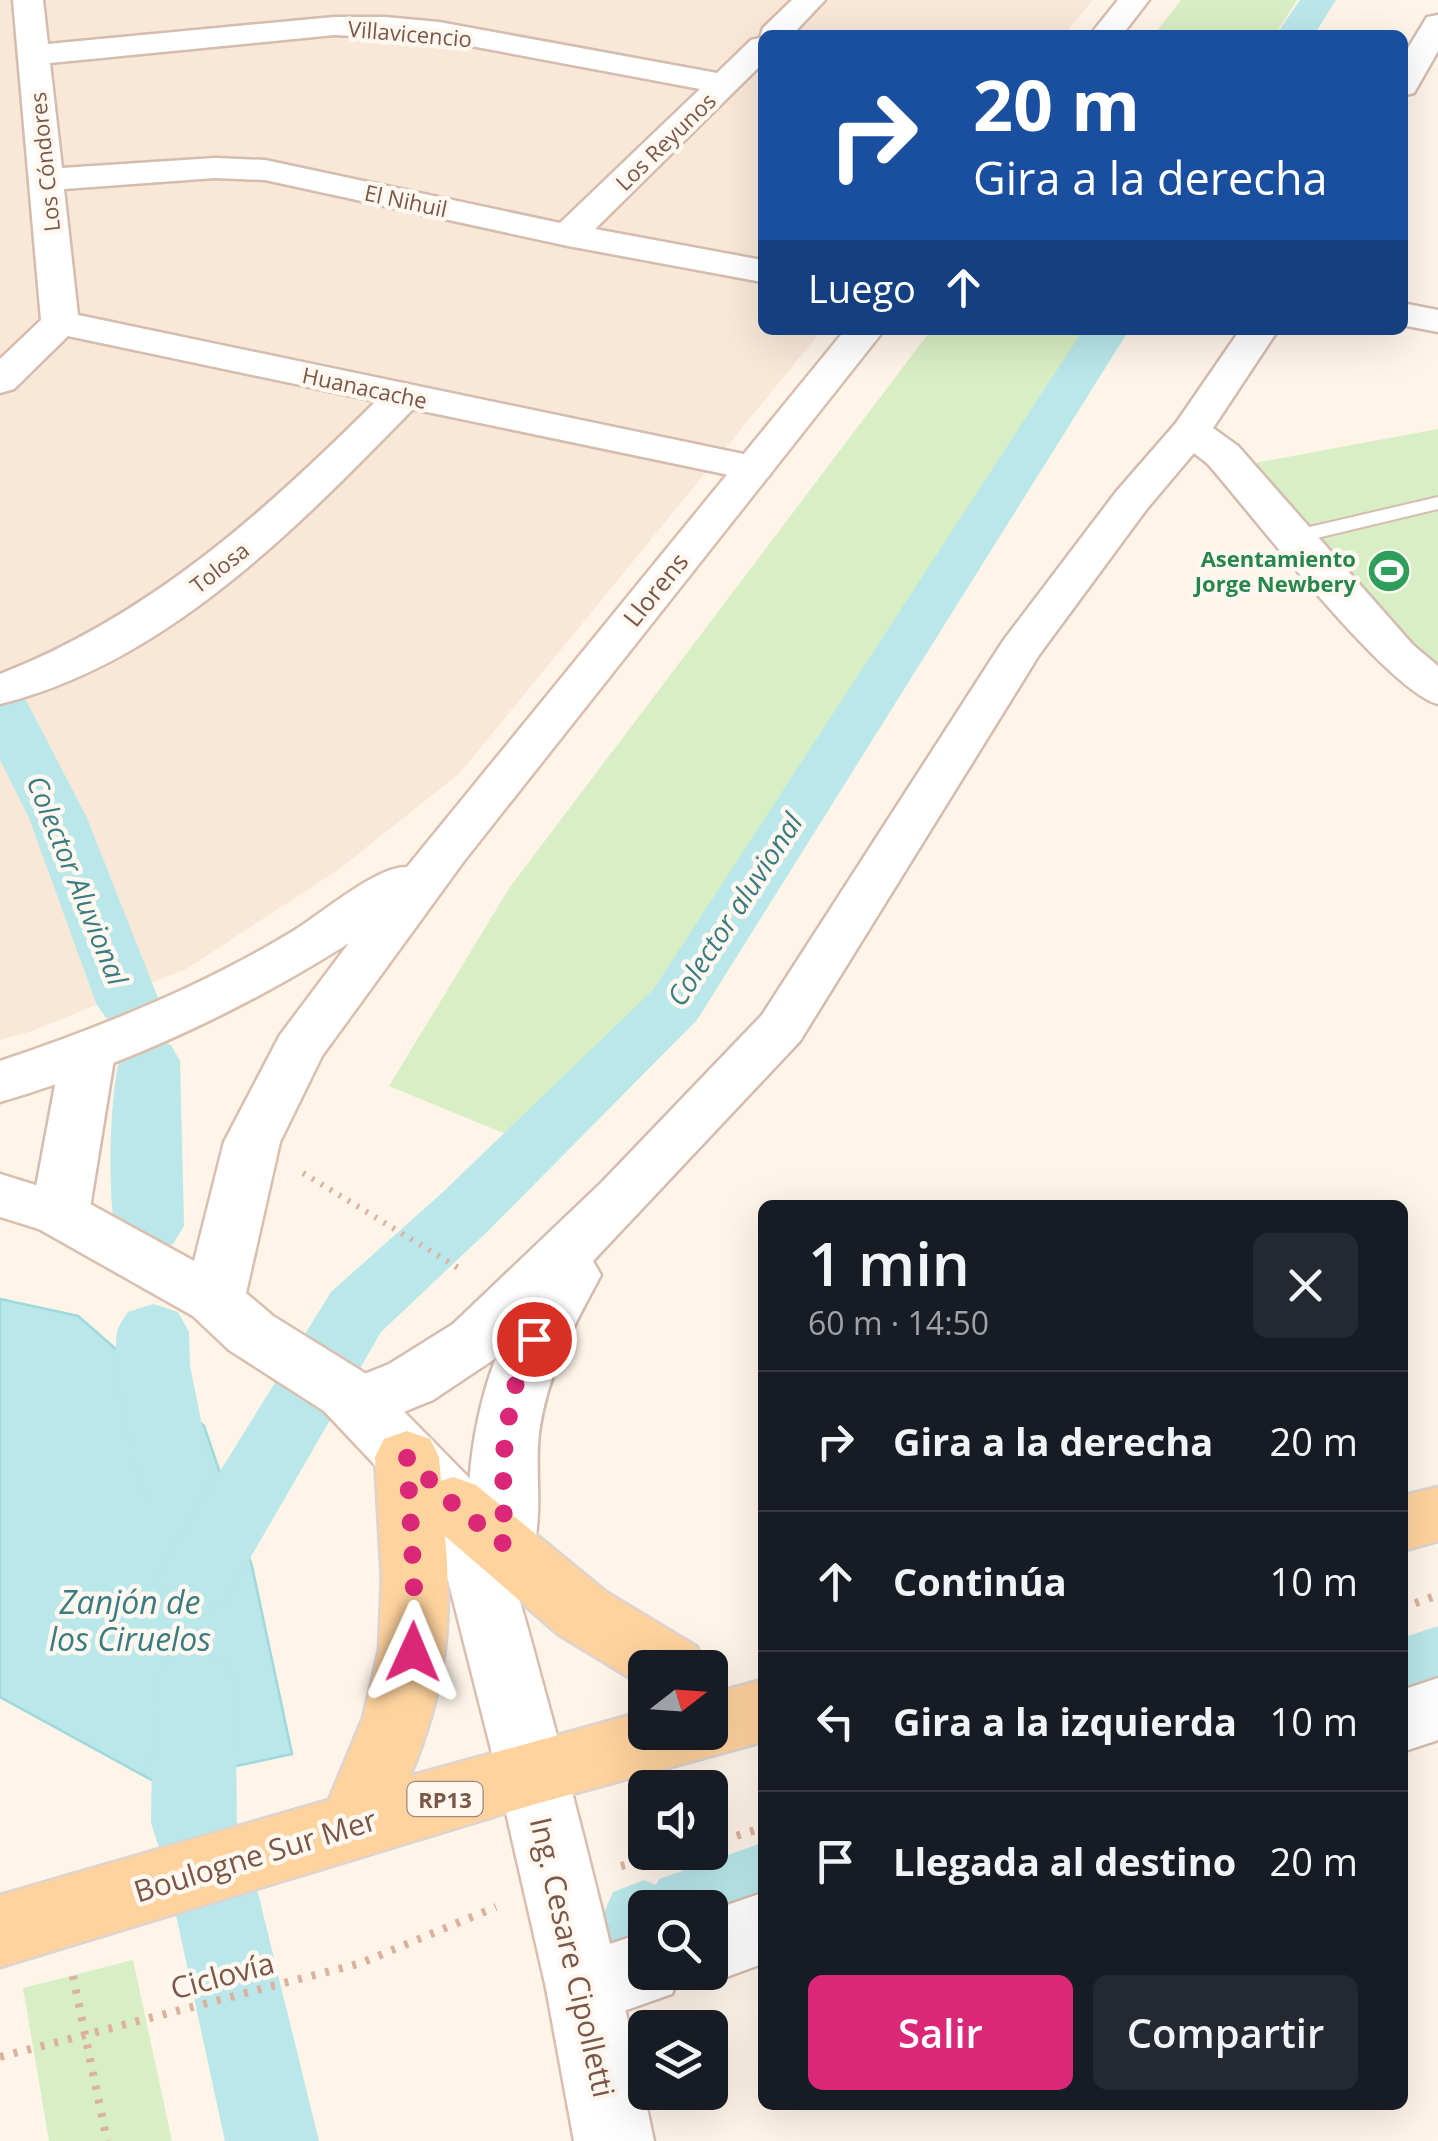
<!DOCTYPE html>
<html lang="es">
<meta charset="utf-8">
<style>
:root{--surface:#171b24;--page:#242831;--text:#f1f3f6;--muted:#9ea1a6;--line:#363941;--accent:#db2777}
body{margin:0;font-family:"Open Sans",sans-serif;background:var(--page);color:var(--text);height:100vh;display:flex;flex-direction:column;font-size:38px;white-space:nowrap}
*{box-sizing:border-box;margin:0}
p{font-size:32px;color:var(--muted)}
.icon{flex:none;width:55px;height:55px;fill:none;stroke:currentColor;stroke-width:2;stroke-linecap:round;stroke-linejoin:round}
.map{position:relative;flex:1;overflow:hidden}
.drawer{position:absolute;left:758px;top:1200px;width:650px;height:910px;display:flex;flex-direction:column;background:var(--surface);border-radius:15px;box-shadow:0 10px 40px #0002}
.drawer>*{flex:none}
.guide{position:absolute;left:758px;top:30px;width:650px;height:305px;border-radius:15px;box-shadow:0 10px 40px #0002;background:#1a4fa0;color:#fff;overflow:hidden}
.needle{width:65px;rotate:73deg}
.fabs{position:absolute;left:628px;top:1650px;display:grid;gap:20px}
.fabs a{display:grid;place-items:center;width:100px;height:100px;border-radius:15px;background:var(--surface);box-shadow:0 10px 40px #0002;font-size:50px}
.pin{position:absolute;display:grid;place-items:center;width:85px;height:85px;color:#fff;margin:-42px;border:5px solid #fff;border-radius:50%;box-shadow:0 2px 10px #0007}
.me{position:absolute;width:110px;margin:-55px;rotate:1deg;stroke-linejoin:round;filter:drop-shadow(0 0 8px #0008)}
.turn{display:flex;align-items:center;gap:35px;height:210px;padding:0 50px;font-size:45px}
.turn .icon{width:130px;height:130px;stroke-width:2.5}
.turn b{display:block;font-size:70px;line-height:85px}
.then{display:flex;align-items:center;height:95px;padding:0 50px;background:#0003;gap:20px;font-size:38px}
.round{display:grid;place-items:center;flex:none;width:105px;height:105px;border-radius:15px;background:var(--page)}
.summary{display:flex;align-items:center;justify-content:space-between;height:170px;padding:0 50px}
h1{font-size:60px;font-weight:600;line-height:75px}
.action{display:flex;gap:20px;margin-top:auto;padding:20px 50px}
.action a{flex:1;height:115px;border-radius:15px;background:var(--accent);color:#fff;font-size:40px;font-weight:600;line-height:115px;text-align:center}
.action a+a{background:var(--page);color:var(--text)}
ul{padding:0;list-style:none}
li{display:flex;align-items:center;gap:30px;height:140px;padding:0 50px;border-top:2px solid var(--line)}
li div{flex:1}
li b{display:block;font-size:38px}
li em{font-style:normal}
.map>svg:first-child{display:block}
.residential{fill:#f9e8d8}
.green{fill:#d8eec4}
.water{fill:#b9e7ea;stroke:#9fd8dd;stroke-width:2.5}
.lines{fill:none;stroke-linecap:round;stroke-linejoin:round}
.canal{fill:#b9e7ea;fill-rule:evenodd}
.lane-casing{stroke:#d4bcae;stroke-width:4}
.street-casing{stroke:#d4bcae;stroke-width:5}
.secondary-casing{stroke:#dabeae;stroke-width:5}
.primary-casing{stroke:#ddd3cf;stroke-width:5}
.path-far1{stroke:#dcb29f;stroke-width:6;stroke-dasharray:2.5 8;stroke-linecap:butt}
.path{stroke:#dcb29f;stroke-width:8;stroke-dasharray:4 10;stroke-linecap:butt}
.lane{fill:#fff;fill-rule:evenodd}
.street{fill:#fff;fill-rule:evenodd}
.secondary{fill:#fff;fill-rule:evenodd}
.primary{fill:#ffd39e;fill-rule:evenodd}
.route{stroke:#db2777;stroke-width:18;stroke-dasharray:0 32.4}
.labels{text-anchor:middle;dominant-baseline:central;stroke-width:9;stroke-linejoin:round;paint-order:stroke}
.far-street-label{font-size:22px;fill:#7b5748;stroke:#fff8f0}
.far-leisure-label{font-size:22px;font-weight:bold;fill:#27864d;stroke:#fff8f0;text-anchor:end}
.shield{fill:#fff8f0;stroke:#a3877a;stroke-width:2.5}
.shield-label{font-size:22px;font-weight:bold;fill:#7b5748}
.street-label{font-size:25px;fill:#7b5748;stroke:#fff8f0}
.water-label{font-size:28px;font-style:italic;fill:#3a7c82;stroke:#fff8f0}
.near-street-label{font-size:30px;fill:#7b5748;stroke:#fff8f0}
.near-water-label{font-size:32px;font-style:italic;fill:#3a7c82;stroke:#fff8f0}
</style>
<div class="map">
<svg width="1438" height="2141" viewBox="0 0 1438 2141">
<rect width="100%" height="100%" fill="#fef4e8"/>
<path class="residential" d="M0 0H1093L1064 35H762V330H822L460 773 339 869 188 968 29 1032 0 1040Z"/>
<path class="green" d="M1181 0H1297L1275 35H1154Z
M931 330H1099L684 1029 557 1155 389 1086 510 887Z
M1438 429V677L1244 465Z
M133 1960 172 2141H49L23 1988Z"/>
<path class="water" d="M0 1299 78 1316 204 1426 252 1566 292 1754 157 1783 0 1697Z"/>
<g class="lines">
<path class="canal" d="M1300 0H1336L1314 35H1276Z
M1083 330H1129L697 1020 491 1228 381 1332 223 1605 195 1615 167 1605 156 1581 167 1557 331 1292 443 1192 653 990Z
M0 687 20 692 28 704 87 818 160 1003 150 1018 128 1025 106 1018 96 1003 29 818 0 760Z
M148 1038 171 1045 180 1061 184 1226 173 1244 149 1252 125 1244C121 1238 116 1231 114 1223 108 1189 109 1072 125 1045Z
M153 1304 178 1312 189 1332 190 1366 212 1474 201 1496 174 1505 147 1496C132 1466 111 1366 117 1333 118 1326 124 1318 128 1312Z
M1438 1626V1698L1402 1710V1638Z
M194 1649 223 1659 235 1685 237 1823 252 1869 319 2141H225L166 1869 151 1823 153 1685 165 1659Z
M762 1843V1925L710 1943V1908H645V1964L613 1952 600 1922 613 1892 644 1880 656 1885 659 1879Z"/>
<g class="lane-casing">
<path id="lane" d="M1438 497V509L1292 544 1281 538 1284 533Z"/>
</g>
<g class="street-casing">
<path id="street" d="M13 0H43L48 44 334 17H385L439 22 717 73 751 40 760 38 763 28 792 0H825L792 35H762V64L595 229 762 260V282L568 246 265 180 215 178 64 189 78 315 753 456 768 459 774 468 768 477 753 480 413 409C298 527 166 663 0 704V674C149 616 264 513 376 401L68 336 14 389 0 393V359L41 320ZM334 35 439 40 700 89 560 223 265 160 215 158 62 168 50 63Z
M1438 15V51L1414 93 1402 96V58L1427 17Z
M1402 303 1438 310V332L1402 325Z
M1240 330H1278L1213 428 1238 446 1413 645 1438 666V704C1387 691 1250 512 1208 464L1194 453 1146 510 1039 655 800 1041 593 1261 601 1275C573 1327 547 1374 539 1433 534 1476 546 1526 527 1564L504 1572 481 1564C456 1513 475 1410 496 1358L433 1400 379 1422 357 1429 335 1422 326 1404 335 1386 389 1364 453 1324 602 1182 762 1015 1003 641 1116 492 1176 423Z
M88 1034 107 1039 115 1053 89 1214 81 1229 60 1236 39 1229 31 1214 61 1053 69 1039Z
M1438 1678V1740L1402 1752V1690Z
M762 1893V1964L710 1983 684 1972H710V1911Z
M645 1932V1972H681L672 1994 584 2025 557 2014 546 1988 557 1962Z"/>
</g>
<g class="secondary-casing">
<path id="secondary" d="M1118 0H1149L1122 35H1090Z
M845 330H884L464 861 322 1056 280 1142 246 1293 273 1316 368 1375 476 1485C511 1556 529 1634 550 1710 589 1852 624 1996 654 2141H574L546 1988 497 1773 448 1580 426 1519 324 1411 229 1350 193 1316 39 1229 0 1217V1174L81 1199 194 1261 224 1142 280 1035 349 943C242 1011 122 1066 0 1102V1061C102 1027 203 986 295 930 322 913 377 866 407 867Z"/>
</g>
<g class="primary-casing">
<path id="primary" d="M407 1431 430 1439 439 1457 441 1481 453 1477 476 1485 606 1592 697 1647 707 1668H645V1687L558 1634 445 1536C453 1626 445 1692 410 1776L645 1711V1732H710V1694L762 1680V1742L532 1805 0 1967V1895L329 1800 363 1718 379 1650 382 1578 375 1457 384 1439Z
M1438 1487V1541L1402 1551V1496Z"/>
</g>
<path class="path-far1" d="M303 1173 460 1269"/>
<path class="path" d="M1402 1608 1438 1595
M710 1844 762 1828
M621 1866 676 1852
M73 1976 107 2141
M0 2057 361 1963 496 1907"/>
<use href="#lane" class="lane"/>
<use href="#street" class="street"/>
<use href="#secondary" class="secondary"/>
<use href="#primary" class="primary"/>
</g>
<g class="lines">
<path class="route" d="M413 1652 414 1583 407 1457 453 1504 504 1544 503 1459 512 1394 534 1339"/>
</g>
<defs>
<g id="stadium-disc" transform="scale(2.25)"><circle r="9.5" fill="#2e9e5b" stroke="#fff8f0"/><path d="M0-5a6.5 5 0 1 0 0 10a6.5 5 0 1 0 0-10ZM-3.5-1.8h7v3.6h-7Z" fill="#fff"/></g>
</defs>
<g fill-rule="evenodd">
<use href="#stadium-disc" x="1389" y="571"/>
</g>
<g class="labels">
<g class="far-street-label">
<text transform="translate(410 33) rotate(5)">Villavicencio</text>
<text transform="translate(665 141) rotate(-44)">Los Reyunos</text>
<text transform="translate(44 162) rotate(-96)">Los Cóndores</text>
<text transform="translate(406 200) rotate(12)">El Nihuil</text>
<text transform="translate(365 387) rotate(12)">Huanacache</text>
<text transform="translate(219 567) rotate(-38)">Tolosa</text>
</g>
<g class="far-leisure-label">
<text x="1356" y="558">Asentamiento<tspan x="1356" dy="25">Jorge Newbery</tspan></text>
</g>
<rect class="shield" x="407.5" y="1782" width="75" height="34" rx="8"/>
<g class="shield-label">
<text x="445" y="1799">RP13</text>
</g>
<g class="street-label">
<text transform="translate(655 589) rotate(-51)">Llorens</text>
</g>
<g class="water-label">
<text transform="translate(78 880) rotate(68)">Colector Aluvional</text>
<text transform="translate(734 909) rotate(-57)">Colector aluvional</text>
</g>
<g class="near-street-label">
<text transform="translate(255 1855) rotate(-17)">Boulogne Sur Mer</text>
<text transform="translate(573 1957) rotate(77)">Ing. Cesare Cipolletti</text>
<text transform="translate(222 1975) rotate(-15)">Ciclovía</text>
</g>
<g class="near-water-label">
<text x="130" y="1601">Zanjón de<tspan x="130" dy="37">los Ciruelos</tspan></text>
</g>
</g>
</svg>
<div class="fabs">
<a><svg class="needle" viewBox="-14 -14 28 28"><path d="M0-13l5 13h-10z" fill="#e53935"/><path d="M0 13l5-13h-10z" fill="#9ea1a6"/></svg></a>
<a><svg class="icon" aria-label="sound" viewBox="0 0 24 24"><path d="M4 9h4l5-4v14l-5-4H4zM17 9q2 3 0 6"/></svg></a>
<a><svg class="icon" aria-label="search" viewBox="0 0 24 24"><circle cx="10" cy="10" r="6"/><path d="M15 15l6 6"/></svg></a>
<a><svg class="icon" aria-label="layers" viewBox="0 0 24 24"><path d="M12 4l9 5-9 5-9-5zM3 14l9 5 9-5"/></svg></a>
</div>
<div class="pin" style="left:534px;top:1339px;background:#d93025"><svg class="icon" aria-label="arrive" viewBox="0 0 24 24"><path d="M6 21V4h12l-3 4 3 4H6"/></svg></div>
<svg class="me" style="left:413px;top:1652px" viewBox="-20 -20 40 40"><path d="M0-17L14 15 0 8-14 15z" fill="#db2777" stroke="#fff" stroke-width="4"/></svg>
<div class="guide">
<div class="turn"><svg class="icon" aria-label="right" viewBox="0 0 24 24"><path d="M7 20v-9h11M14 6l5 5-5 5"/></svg><div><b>20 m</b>Gira a la derecha</div></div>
<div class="then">Luego<svg class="icon" aria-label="ahead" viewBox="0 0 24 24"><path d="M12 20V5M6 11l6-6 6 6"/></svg></div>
</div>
<section class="drawer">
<div class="summary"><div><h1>1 min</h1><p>60 m · 14:50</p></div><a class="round"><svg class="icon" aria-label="close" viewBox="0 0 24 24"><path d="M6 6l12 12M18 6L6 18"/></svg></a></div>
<ul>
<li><svg class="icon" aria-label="right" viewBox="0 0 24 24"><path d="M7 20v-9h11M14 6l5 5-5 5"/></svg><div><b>Gira a la derecha</b></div><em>20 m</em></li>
<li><svg class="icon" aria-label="ahead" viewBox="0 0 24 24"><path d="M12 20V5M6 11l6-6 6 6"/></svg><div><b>Continúa</b></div><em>10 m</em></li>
<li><svg class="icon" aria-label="left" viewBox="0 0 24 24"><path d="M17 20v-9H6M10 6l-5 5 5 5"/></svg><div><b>Gira a la izquierda</b></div><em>10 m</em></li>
<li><svg class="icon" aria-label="arrive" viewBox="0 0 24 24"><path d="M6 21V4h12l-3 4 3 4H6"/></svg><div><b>Llegada al destino</b></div><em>20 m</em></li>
</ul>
<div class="action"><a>Salir</a><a>Compartir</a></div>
</section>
</div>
